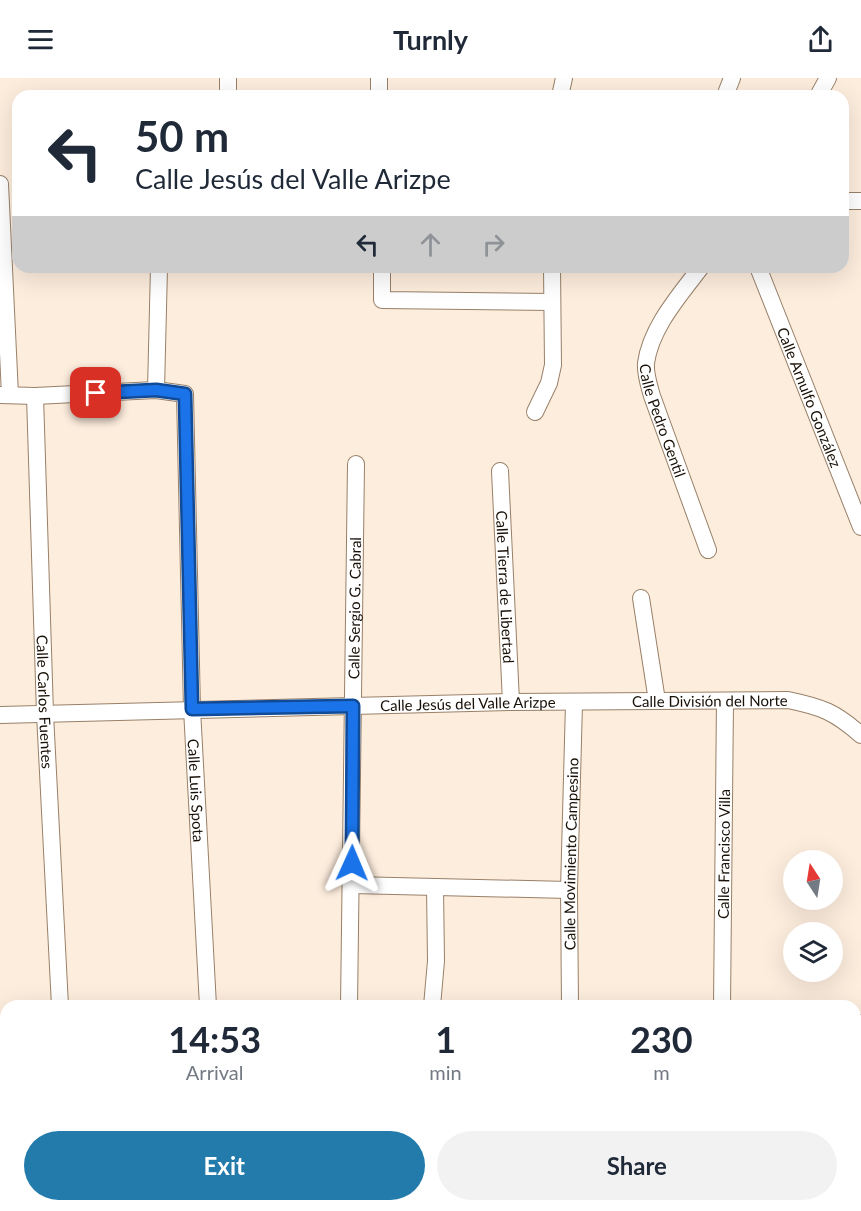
<!DOCTYPE html>
<meta charset="utf-8">
<style>
:root{--surface:#fff;--page:#f2f2f3;--text:#1f2937;--muted:#747a83;--accent:#227baa}
body{margin:0;font-family:Lato,sans-serif;background:var(--page);color:var(--text);height:100vh;display:flex;flex-direction:column;font-size:22px;white-space:nowrap}
*{box-sizing:border-box;margin:0}
p{font-size:20px;color:var(--muted)}
.icon{flex:none;width:33px;height:33px;fill:none;stroke:currentColor;stroke-width:2;stroke-linecap:round;stroke-linejoin:round}
.map{position:relative;flex:1;overflow:hidden}
.details{position:absolute;left:0px;top:922px;width:861px;height:212px;display:flex;flex-direction:column;background:var(--surface);border-radius:18px 18px 0 0;box-shadow:0 6px 24px #0002}
.details>*{flex:none}
.guide{position:absolute;left:12px;top:12px;width:837px;height:183px;border-radius:18px;box-shadow:0 6px 24px #0002;background:#fff;color:var(--text);overflow:hidden}
.needle{width:39px;rotate:348deg}
.controls{position:absolute;left:783px;top:772px;display:grid;gap:12px}
.controls a{display:grid;place-items:center;width:60px;height:60px;border-radius:50%;background:var(--surface);box-shadow:0 6px 24px #0002;font-size:30px}
.pin{position:absolute;display:grid;place-items:center;width:51px;height:51px;color:#fff;margin:-26px;border-radius:12px;box-shadow:0 3px 9px #0006}
.me{position:absolute;width:66px;margin:-33px;rotate:1deg;stroke-linejoin:round;filter:drop-shadow(0 0 4px #0008)}
.turn{display:flex;align-items:center;gap:21px;height:126px;padding:0 24px;font-size:27px}
.turn .icon{width:78px;height:78px;stroke-width:2.5}
.turn b{display:block;font-size:42px;line-height:51px}
.lanes{display:flex;align-items:center;height:57px;padding:0 24px;background:#0003;justify-content:center;gap:30px;direction:ltr}
.lanes .off{opacity:.35}
.eta{display:flex;justify-content:space-evenly;align-items:center;height:102px;text-align:center}
.eta b{font-size:36px;font-weight:700;line-height:42px}
.cta{display:flex;gap:12px;margin-top:auto;padding:12px 24px}
.cta a{flex:1;height:69px;border-radius:36px;background:var(--accent);color:#fff;font-size:24px;font-weight:700;line-height:69px;text-align:center}
.cta a+a{background:var(--page);color:var(--text)}
header{display:flex;justify-content:space-between;align-items:center;height:78px;padding:0 24px;background:var(--surface);font-size:27px;font-weight:700}
.map>svg:first-child{display:block}
.lines{fill:none;stroke-linecap:round;stroke-linejoin:round}
.street-casing{stroke:#988068;stroke-width:18}
.street{stroke:#fff;stroke-width:16}
.route-casing{stroke:#114b97;stroke-width:15}
.route{stroke:#1a73e8;stroke-width:10}
.labels{text-anchor:middle;dominant-baseline:central;stroke-width:6;stroke-linejoin:round;paint-order:stroke}
.street-label{font-size:15px;fill:#181007;stroke:#fdfdfd}
</style>
<header><svg class="icon" aria-label="menu" viewBox="0 0 24 24"><path d="M4 6h16M4 12h16M4 18h16"/></svg>Turnly<svg class="icon" aria-label="share" viewBox="0 0 24 24"><path d="M12 15V3M7 8l5-5 5 5M5 13v7h14v-7"/></svg></header>
<div class="map">
<svg width="861" height="1133" viewBox="0 0 861 1133">
<rect width="100%" height="100%" fill="#fdeddd"/>
<g class="lines">
<g class="street-casing">
<g id="street">
<path d="M379 0V18"/>
<path d="M228 18V0"/>
<path d="M560 18 564 0"/>
<path d="M725 18 732 0"/>
<path d="M818 18 828 0"/>
<path d="M0 106 10 317"/>
<path d="M843 123H861"/>
<path d="M382 189V222L552 224"/>
<path id="s1" d="M701 189C680 217 651 249 646 285 645 296 649 307 652 318L708 472"/>
<path id="s2" d="M758 189 861 449"/>
<path d="M156 312 159 189"/>
<path id="s3" d="M0 317 35 318 156 312 185 316 192 631 208 928"/>
<path id="s4" d="M35 318 45 636 60 928"/>
<path d="M535 334 549 305 553 287 552 189"/>
<path id="s5" d="M500 393 511 624"/>
<path d="M641 520 657 623"/>
<path id="s6" d="M0 637 511 624 788 622C822 629 835 634 861 657"/>
<path d="M352 807 569 812"/>
<path id="s7" d="M349 928 356 386"/>
<path d="M432 928 436 883 435 810"/>
<path id="s8" d="M570 928 569 812 574 625"/>
<path id="s9" d="M722 928 725 623"/>
<path d="M855 945H861"/>
<path d="M0 955 6 954"/>
<path d="M0 1109H6"/>
<path d="M409 1128V1133"/>
<path d="M565 1133V1128"/>
<path d="M720 1133V1128"/>
</g>
</g>
<use href="#street" class="street"/>
</g>
<g class="lines">
<g class="route-casing">
<path id="route" d="M96 315 156 312 185 316 192 631 353 628 352 785"/>
</g>
<use href="#route" class="route"/>
</g>
<g class="labels">
<g class="street-label">
<text stroke="none"><textPath href="#s2" startOffset="140">Calle Arnulfo González</textPath></text>
<text stroke="none"><textPath href="#s1" startOffset="172">Calle Pedro Gentil</textPath></text>
<text stroke="none"><textPath href="#s5" startOffset="116">Calle Tierra de Libertad</textPath></text>
<text stroke="none"><textPath href="#s7" startOffset="398">Calle Sergio G. Cabral</textPath></text>
<text stroke="none"><textPath href="#s4" startOffset="306">Calle Carlos Fuentes</textPath></text>
<text stroke="none"><textPath href="#s6" startOffset="710">Calle División del Norte</textPath></text>
<text stroke="none"><textPath href="#s6" startOffset="468">Calle Jesús del Valle Arizpe</textPath></text>
<text stroke="none"><textPath href="#s3" startOffset="582">Calle Luis Spota</textPath></text>
<text stroke="none"><textPath href="#s9" startOffset="152">Calle Francisco Villa</textPath></text>
<text stroke="none"><textPath href="#s8" startOffset="152">Calle Movimiento Campesino</textPath></text>
</g>
</g>
</svg>
<div class="controls">
<a><svg class="needle" viewBox="-14 -14 28 28"><path d="M0-13l5 13h-10z" fill="#e53935"/><path d="M0 13l5-13h-10z" fill="#747a83"/></svg></a>
<a><svg class="icon" aria-label="layers" viewBox="0 0 24 24"><path d="M12 4l9 5-9 5-9-5zM3 14l9 5 9-5"/></svg></a>
</div>
<div class="pin" style="left:96px;top:315px;background:#d93025"><svg class="icon" aria-label="arrive" viewBox="0 0 24 24"><path d="M6 21V4h12l-3 4 3 4H6"/></svg></div>
<svg class="me" style="left:352px;top:785px" viewBox="-20 -20 40 40"><path d="M0-17L14 15 0 8-14 15z" fill="#1a73e8" stroke="#fff" stroke-width="4"/></svg>
<div class="guide">
<div class="turn"><svg class="icon" aria-label="left" viewBox="0 0 24 24"><path d="M17 20v-9H6M10 6l-5 5 5 5"/></svg><div><b>50 m</b>Calle Jesús del Valle Arizpe</div></div>
<div class="lanes"><svg class="icon" aria-label="left" viewBox="0 0 24 24"><path d="M17 20v-9H6M10 6l-5 5 5 5"/></svg><svg class="icon off" aria-label="ahead" viewBox="0 0 24 24"><path d="M12 20V5M6 11l6-6 6 6"/></svg><svg class="icon off" aria-label="right" viewBox="0 0 24 24"><path d="M7 20v-9h11M14 6l5 5-5 5"/></svg></div>
</div>
<section class="details">
<div class="eta">
<div><b>14:53</b><p>Arrival</p></div>
<div><b>1</b><p>min</p></div>
<div><b>230</b><p>m</p></div>
</div>
<div class="cta"><a>Exit</a><a>Share</a></div>
</section>
</div>
